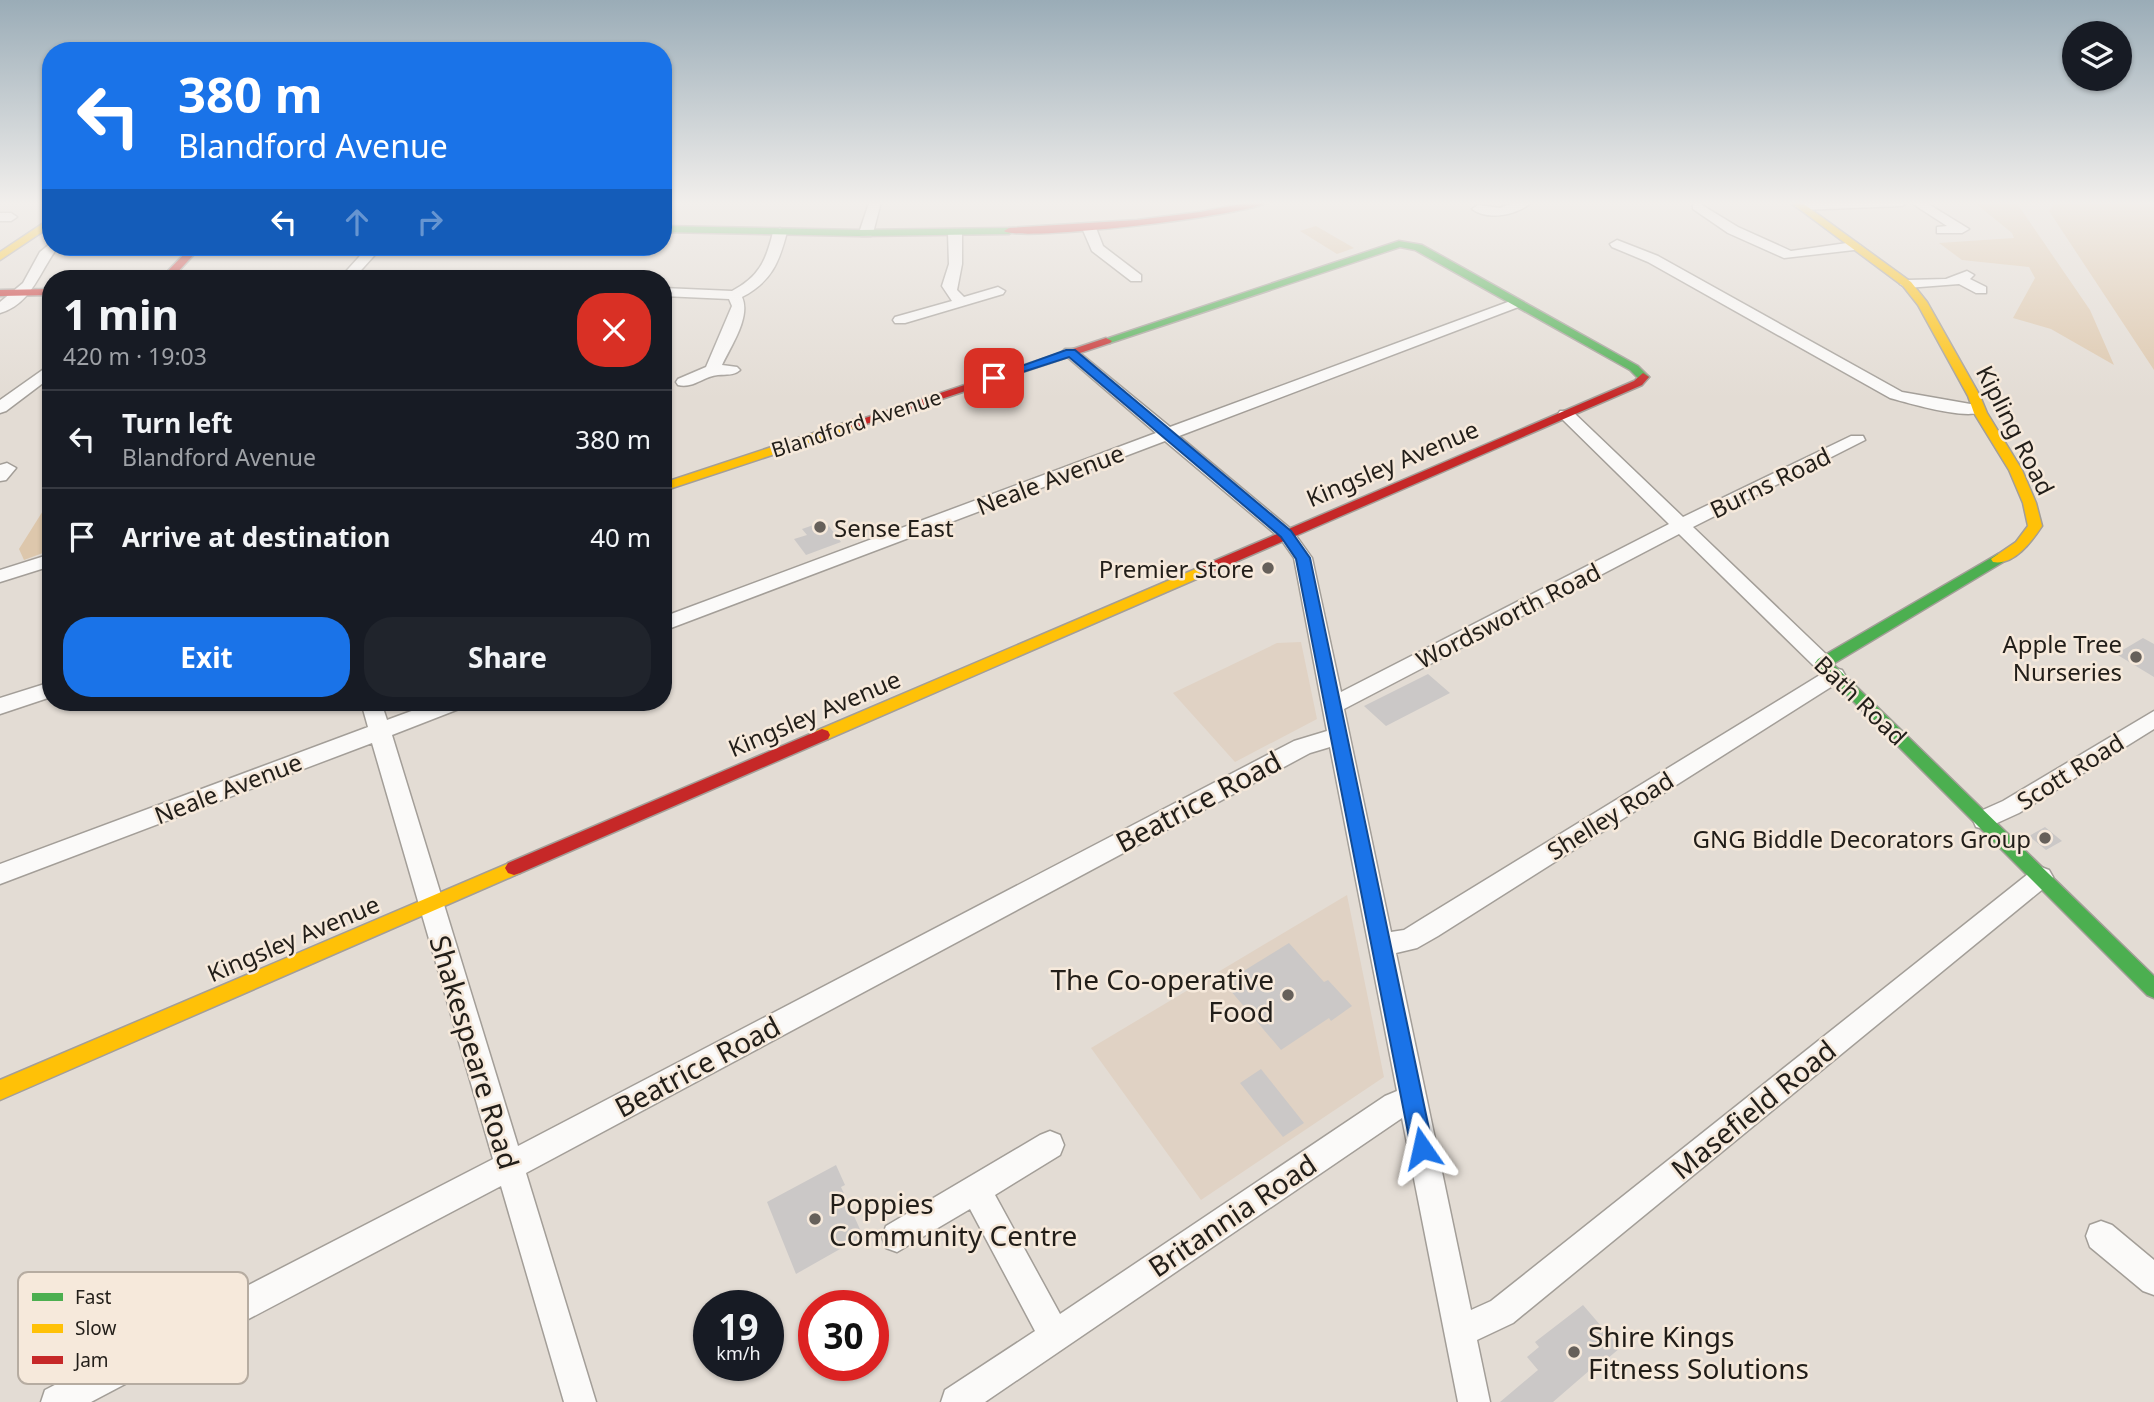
<!DOCTYPE html>
<meta charset="utf-8">
<style>
:root{--surface:#171b24;--page:#20242c;--text:#f1f3f6;--muted:#9ea1a6;--line:#363941;--accent:#1a73e8}
body{margin:0;font-family:"Noto Sans",sans-serif;background:var(--page);color:var(--text);height:100vh;display:flex;flex-direction:column;font-size:26px;white-space:nowrap}
*{box-sizing:border-box;margin:0}
p{font-size:23px;color:var(--muted)}
.icon{flex:none;width:38px;height:38px;fill:none;stroke:currentColor;stroke-width:2;stroke-linecap:round;stroke-linejoin:round}
.map{position:relative;flex:1;overflow:hidden}
.details{position:absolute;left:42px;top:270px;width:630px;height:441px;display:flex;flex-direction:column;background:var(--surface);border-radius:28px;box-shadow:0 2px 5px #0004}
.details>*{flex:none}
.guide{position:absolute;left:42px;top:42px;width:630px;height:214px;border-radius:28px;box-shadow:0 2px 5px #0004;background:#1a73e8;color:#fff;overflow:hidden}
.fabs{position:absolute;left:2062px;top:21px;display:grid;gap:14px}
.fabs a{display:grid;place-items:center;width:70px;height:70px;border-radius:50%;background:var(--surface);box-shadow:0 2px 5px #0004;font-size:35px}
.speed{position:absolute;left:693px;top:1290px;display:flex;gap:14px;font-size:35px;font-weight:700;text-align:center}
.speed>*{display:grid;place-content:center;width:91px;height:91px;border-radius:50%;background:var(--surface);box-shadow:0 2px 5px #0004;line-height:1}
.speed small{font-size:18px;font-weight:400}
.speed .limit{border:10px solid #d22;background:#fff;color:#111}
.pin{position:absolute;display:grid;place-items:center;width:60px;height:60px;color:#fff;margin:-30px;border-radius:14px;box-shadow:0 4px 10px #0006}
.me{position:absolute;width:77px;margin:-38px;rotate:349deg;stroke-linejoin:round;filter:drop-shadow(0 0 5px #0008)}
.turn{display:flex;align-items:center;gap:24px;height:147px;padding:0 21px;font-size:32px}
.turn .icon{width:91px;height:91px;stroke-width:2.5}
.turn b{display:block;font-size:49px;line-height:60px}
.lanes{display:flex;align-items:center;height:66px;padding:0 21px;background:#0003;justify-content:center;gap:35px;direction:ltr}
.lanes .off{opacity:.35}
.round{display:grid;place-items:center;flex:none;width:74px;height:74px;border-radius:28px;background:var(--page)}
.headline{display:flex;align-items:center;justify-content:space-between;height:119px;padding:0 21px}
h1{font-size:42px;font-weight:700;line-height:52px}
.button{display:flex;gap:14px;margin-top:auto;padding:14px 21px}
.button a{flex:1;height:80px;border-radius:28px;background:var(--accent);color:#fff;font-size:28px;font-weight:700;line-height:80px;text-align:center}
.button a+a{background:var(--page);color:var(--text)}
ul{padding:0;list-style:none}
li{display:flex;align-items:center;gap:21px;height:98px;padding:0 21px;border-top:2px solid var(--line)}
li div{flex:1}
li b{display:block;font-size:26px}
li em{font-style:normal}
.map>svg:first-child{display:block}
.built{fill:#e0d2c4}
.green{fill:#ddc7ac}
.building{fill:#cbc8c7}
.lines{fill:none;stroke-linecap:round;stroke-linejoin:round}
.street-casing{stroke:#a39e98;stroke-width:3}
.fast-casing{stroke:#a39e98;stroke-width:3}
.slow-casing{stroke:#a39e98;stroke-width:3}
.jam-casing{stroke:#a39e98;stroke-width:3}
.street{fill:#fbfaf9;fill-rule:evenodd}
.fast{fill:#4caf50;fill-rule:evenodd}
.slow{fill:#ffc107;fill-rule:evenodd}
.jam{fill:#c62828;fill-rule:evenodd}
.route{fill:#1a73e8;stroke:#114b97;stroke-width:2}
.poi-dot{fill:#66605a;stroke:#f6e9db;stroke-width:2.5}
.labels{text-anchor:middle;dominant-baseline:central;stroke-width:5;stroke-linejoin:round;paint-order:stroke}
.far-street-label{font-size:21px;fill:#221e19;stroke:#f6e9db}
.street-label{font-size:24px;fill:#221e19;stroke:#f6e9db}
.poi-label{font-size:24px;fill:#221e19;stroke:#f6e9db;text-anchor:end}
.near-street-label{font-size:28px;fill:#221e19;stroke:#f6e9db}
.near-poi-label{font-size:28px;fill:#221e19;stroke:#f6e9db;text-anchor:start}
.key{fill:#f6e9db;stroke:#b6aca1;stroke-width:2}
.key-label{font-size:19px;fill:#221e19}
</style>
<div class="map">
<svg width="2154" height="1402" viewBox="0 0 2154 1402">
<rect width="100%" height="100%" fill="#e3dcd4"/>
<path class="built" d="M1301 642 1317 719 1235 762 1173 693 1277 643Z
M1347 895 1384 1077 1201 1200 1091 1048Z"/>
<path class="green" d="M1974 202H2016L2090 310 2114 365 2051 329 2013 318 2035 278 2029 267 1962 260 1939 243 2014 238 2012 233Z
M2057 202H2154V370L2049 211Z
M1316 226 1354 248 1337 254 1300 231Z
M51 498V550L24 560 19 549Z"/>
<path class="building" d="M825 521 841 542 806 555 794 539 807 535 802 529Z
M2143 638 2154 644V677L2116 654Z
M1428 674 1450 693 1386 726 1364 706Z
M2045 827 2062 841 2046 850 2029 836Z
M1289 943 1324 982 1328 980 1352 1006 1331 1021 1329 1018 1281 1050 1224 983Z
M1261 1069 1304 1123 1283 1137 1240 1083Z
M836 1165 845 1185 841 1187 863 1236 796 1274 767 1202Z
M1583 1305 1620 1348 1607 1359 1605 1357 1553 1402H1500L1538 1370 1527 1357 1539 1347 1535 1342Z"/>
<g class="lines">
<g class="street-casing">
<path id="street" d="M881 202 873 233 871 236H861L859 233 869 203Z
M1515 202H1532C1517 215 1488 221 1472 209L1478 205 1500 208Z
M1697 202 1738 227 1791 251 1854 242 1861 246 1854 250 1784 258 1728 233 1693 209V203Z
M1809 202H1908L1902 206 1801 210 1795 206Z
M1910 202H1925L1969 229 1962 233H1937V227L1947 226Z
M0 213H11L17 217 11 221H0Z
M1089 224 1096 228 1103 246 1141 275V281H1131L1092 251 1082 228Z
M780 228 787 232C779 263 771 282 742 297 751 317 731 346 722 365L737 367 740 370C733 376 727 374 718 375 704 376 693 389 678 385L676 382 678 379 706 367 732 306 729 299 663 296V288L732 291C759 277 766 261 773 232Z
M955 229 962 233V264L957 290 964 297 998 287 1005 291 1003 294 905 323H895L893 320 895 317 952 301 942 286 949 264 948 233Z
M1617 240 1658 256 1902 392 1976 405 1984 410C1972 422 1908 403 1890 398L1648 262 1612 247 1610 244Z
M51 243V247H58C40 270 32 304 0 313V302L23 283 40 252Z
M368 247H382L354 278H340Z
M1967 271 1974 275 1970 279 1986 287V293H1976L1959 284 1907 288 1900 284 1907 280 1946 279Z
M1516 299 1523 303 1521 306 1179 436 1292 530 1312 558 1341 692 1669 524 1560 417 1558 414 1560 411H1572L1683 517 1851 436H1863L1865 440 1693 527 1830 658 1833 663 1830 668 1823 670 1816 668 1679 534 1344 709 1391 932 1404 930 1420 920 1828 670 1835 668 1842 670 1845 675 1842 680 1438 936 1417 948 1396 953 1471 1310 1491 1301 2033 870 2041 867 2049 870 2053 877 2049 884 1513 1323 1477 1340 1490 1402H1458L1402 1118 985 1402H941L945 1390 1035 1331 970 1209 897 1252 886 1248 882 1237 886 1226 1040 1135 1050 1131 1060 1135 1064 1145 1060 1155 995 1195 1060 1314 1385 1096 1397 1091 1330 747 1310 753 526 1173 596 1402H564L501 1186 91 1402H41L45 1390 493 1159 372 743 0 884V864L368 727 361 702H381L387 720 436 702H467L464 707 392 735 518 1146 1294 741 1327 731 1294 558 1280 538 1165 441 663 631V617L1156 433 1065 355 1062 352 1065 349H1075L1170 427Z
M51 364V377L6 411 0 413V400Z
M7 463 16 468 6 480 0 481V465Z
M51 554V566L0 582V570Z
M51 682V697L0 714V698Z
M2154 711V729L2019 813 1984 829 1976 827 1973 820 1976 813 2003 801Z
M2101 1221 2112 1225 2154 1260V1295L2143 1291 2090 1247 2086 1236 2090 1225Z"/>
</g>
<g class="fast-casing">
<path id="fast" d="M663 226 858 230 1009 228 1014 231 1009 234 858 236 663 232Z
M1399 241 1422 245 1638 366 1649 377 1647 379H1639L1630 370 1415 250 1400 247 1110 343 1100 341Z
M1998 554 2003 556 2005 559 2003 562 1833 664 2154 976V998L2147 995 1815 663 1818 659Z"/>
</g>
<g class="slow-casing">
<path id="slow" d="M1790 202H1801L1911 282 1927 302 1980 396 1987 413 2022 470 2036 503 2042 526C2032 541 2014 566 1993 562L1991 559 2016 542 2028 526 2023 503 2009 470 1974 413 1968 396 1918 305 1903 286Z
M51 218V226L0 260V252Z
M853 420 859 424 857 427 663 491V483Z
M1205 565 1212 570 1210 573 828 739H816L814 735 816 731Z
M514 861 520 863 523 868 520 873 0 1100V1080Z"/>
</g>
<g class="jam-casing">
<path id="jam" d="M1251 202H1268C1246 216 1021 242 1004 231L1009 228 1137 220 1200 212Z
M191 247H201L172 278H161Z
M51 289V295L0 296V290Z
M1106 338 1112 341 1110 343 857 427 853 428 847 424Z
M1643 373 1649 377 1642 385 1210 573H1200L1198 570 1200 567 1634 381Z
M822 729 828 731 830 735 828 739 520 873 514 875 508 873 505 868 508 863Z"/>
</g>
<use href="#street" class="street"/>
<use href="#fast" class="fast"/>
<use href="#slow" class="slow"/>
<use href="#jam" class="jam"/>
</g>
<linearGradient id="sky" x2="0" y2="1"><stop stop-color="#9aacb7"/><stop offset="0.51" stop-color="#f2efec"/><stop offset="1" stop-color="#f2efec" stop-opacity="0"/></linearGradient>
<rect width="2154" height="398" fill="url(#sky)"/>
<path class="route" d="M1066 350H1075L1291 531 1310 558 1433 1148 1430 1155 1422 1158 1414 1155 1411 1148 1296 559 1281 537 1069 357 998 380 988 378Z"/>
<g class="poi-dot">
<circle cx="820" cy="527" r="7"/>
<circle cx="1268" cy="568" r="7"/>
<circle cx="2136" cy="657" r="7"/>
<circle cx="2045" cy="838" r="7"/>
<circle cx="1288" cy="995" r="7"/>
<circle cx="815" cy="1219" r="7"/>
<circle cx="1574" cy="1352" r="7"/>
</g>
<g class="labels">
<g class="far-street-label">
<text transform="translate(856 423) rotate(-18)">Blandford Avenue</text>
</g>
<g class="street-label">
<text transform="translate(2016 430) rotate(63)">Kipling Road</text>
<text transform="translate(1392 463) rotate(-23)">Kingsley Avenue</text>
<text transform="translate(1050 479) rotate(-21)">Neale Avenue</text>
<text transform="translate(1770 482) rotate(-26)">Burns Road</text>
<text transform="translate(1508 615) rotate(-27)">Wordsworth Road</text>
<text transform="translate(1861 700) rotate(44)">Bath Road</text>
<text transform="translate(814 713) rotate(-23)">Kingsley Avenue</text>
<text transform="translate(2070 771) rotate(-32)">Scott Road</text>
<text transform="translate(228 788) rotate(-21)">Neale Avenue</text>
<text transform="translate(1610 815) rotate(-32)">Shelley Road</text>
<text transform="translate(293 938) rotate(-23)">Kingsley Avenue</text>
</g>
<g class="poi-label">
<text x="834" y="527" text-anchor="start">Sense East</text>
<text x="1254" y="568">Premier Store</text>
<text x="2122" y="643">Apple Tree<tspan x="2122" dy="28">Nurseries</tspan></text>
<text x="2031" y="838">GNG Biddle Decorators Group</text>
</g>
<g class="near-street-label">
<text transform="translate(1198 801) rotate(-28)">Beatrice Road</text>
<text transform="translate(475 1052) rotate(73)">Shakespeare Road</text>
<text transform="translate(697 1066) rotate(-28)">Beatrice Road</text>
<text transform="translate(1753 1109) rotate(-39)">Masefield Road</text>
<text transform="translate(1232 1215) rotate(-34)">Britannia Road</text>
</g>
<g class="near-poi-label">
<text x="1274" y="979" text-anchor="end">The Co-operative<tspan x="1274" dy="32">Food</tspan></text>
<text x="829" y="1203">Poppies<tspan x="829" dy="32">Community Centre</tspan></text>
<text x="1588" y="1336">Shire Kings<tspan x="1588" dy="32">Fitness Solutions</tspan></text>
</g>
</g>
<rect x="18" y="1272" width="230" height="112" rx="10" class="key"/>
<rect x="32" y="1293" width="31" height="8" fill="#4caf50"/>
<rect x="32" y="1324" width="31" height="9" fill="#ffc107"/>
<rect x="32" y="1356" width="31" height="8" fill="#c62828"/>
<g class="key-label">
<text x="75" y="1304">Fast</text>
<text x="75" y="1335">Slow</text>
<text x="75" y="1367">Jam</text>
</g>
</svg>
<div class="fabs">
<a><svg class="icon" aria-label="layers" viewBox="0 0 24 24"><path d="M12 4l9 5-9 5-9-5zM3 14l9 5 9-5"/></svg></a>
</div>
<div class="speed"><div>19<small>km/h</small></div><div class="limit">30</div></div>
<div class="pin" style="left:994px;top:378px;background:#d93025"><svg class="icon" aria-label="arrive" viewBox="0 0 24 24"><path d="M6 21V4h12l-3 4 3 4H6"/></svg></div>
<svg class="me" style="left:1422px;top:1148px" viewBox="-20 -20 40 40"><path d="M0-17L14 15 0 8-14 15z" fill="#1a73e8" stroke="#fff" stroke-width="4"/></svg>
<div class="guide">
<div class="turn"><svg class="icon" aria-label="left" viewBox="0 0 24 24"><path d="M17 20v-9H6M10 6l-5 5 5 5"/></svg><div><b>380 m</b>Blandford Avenue</div></div>
<div class="lanes"><svg class="icon" aria-label="left" viewBox="0 0 24 24"><path d="M17 20v-9H6M10 6l-5 5 5 5"/></svg><svg class="icon off" aria-label="ahead" viewBox="0 0 24 24"><path d="M12 20V5M6 11l6-6 6 6"/></svg><svg class="icon off" aria-label="right" viewBox="0 0 24 24"><path d="M7 20v-9h11M14 6l5 5-5 5"/></svg></div>
</div>
<section class="details">
<div class="headline"><div><h1>1 min</h1><p>420 m · 19:03</p></div><a class="round" style="background:#d93025;color:#fff"><svg class="icon" aria-label="close" viewBox="0 0 24 24"><path d="M6 6l12 12M18 6L6 18"/></svg></a></div>
<ul>
<li><svg class="icon" aria-label="left" viewBox="0 0 24 24"><path d="M17 20v-9H6M10 6l-5 5 5 5"/></svg><div><b>Turn left</b><p>Blandford Avenue</p></div><em>380 m</em></li>
<li><svg class="icon" aria-label="arrive" viewBox="0 0 24 24"><path d="M6 21V4h12l-3 4 3 4H6"/></svg><div><b>Arrive at destination</b></div><em>40 m</em></li>
</ul>
<div class="button"><a>Exit</a><a>Share</a></div>
</section>
</div>
